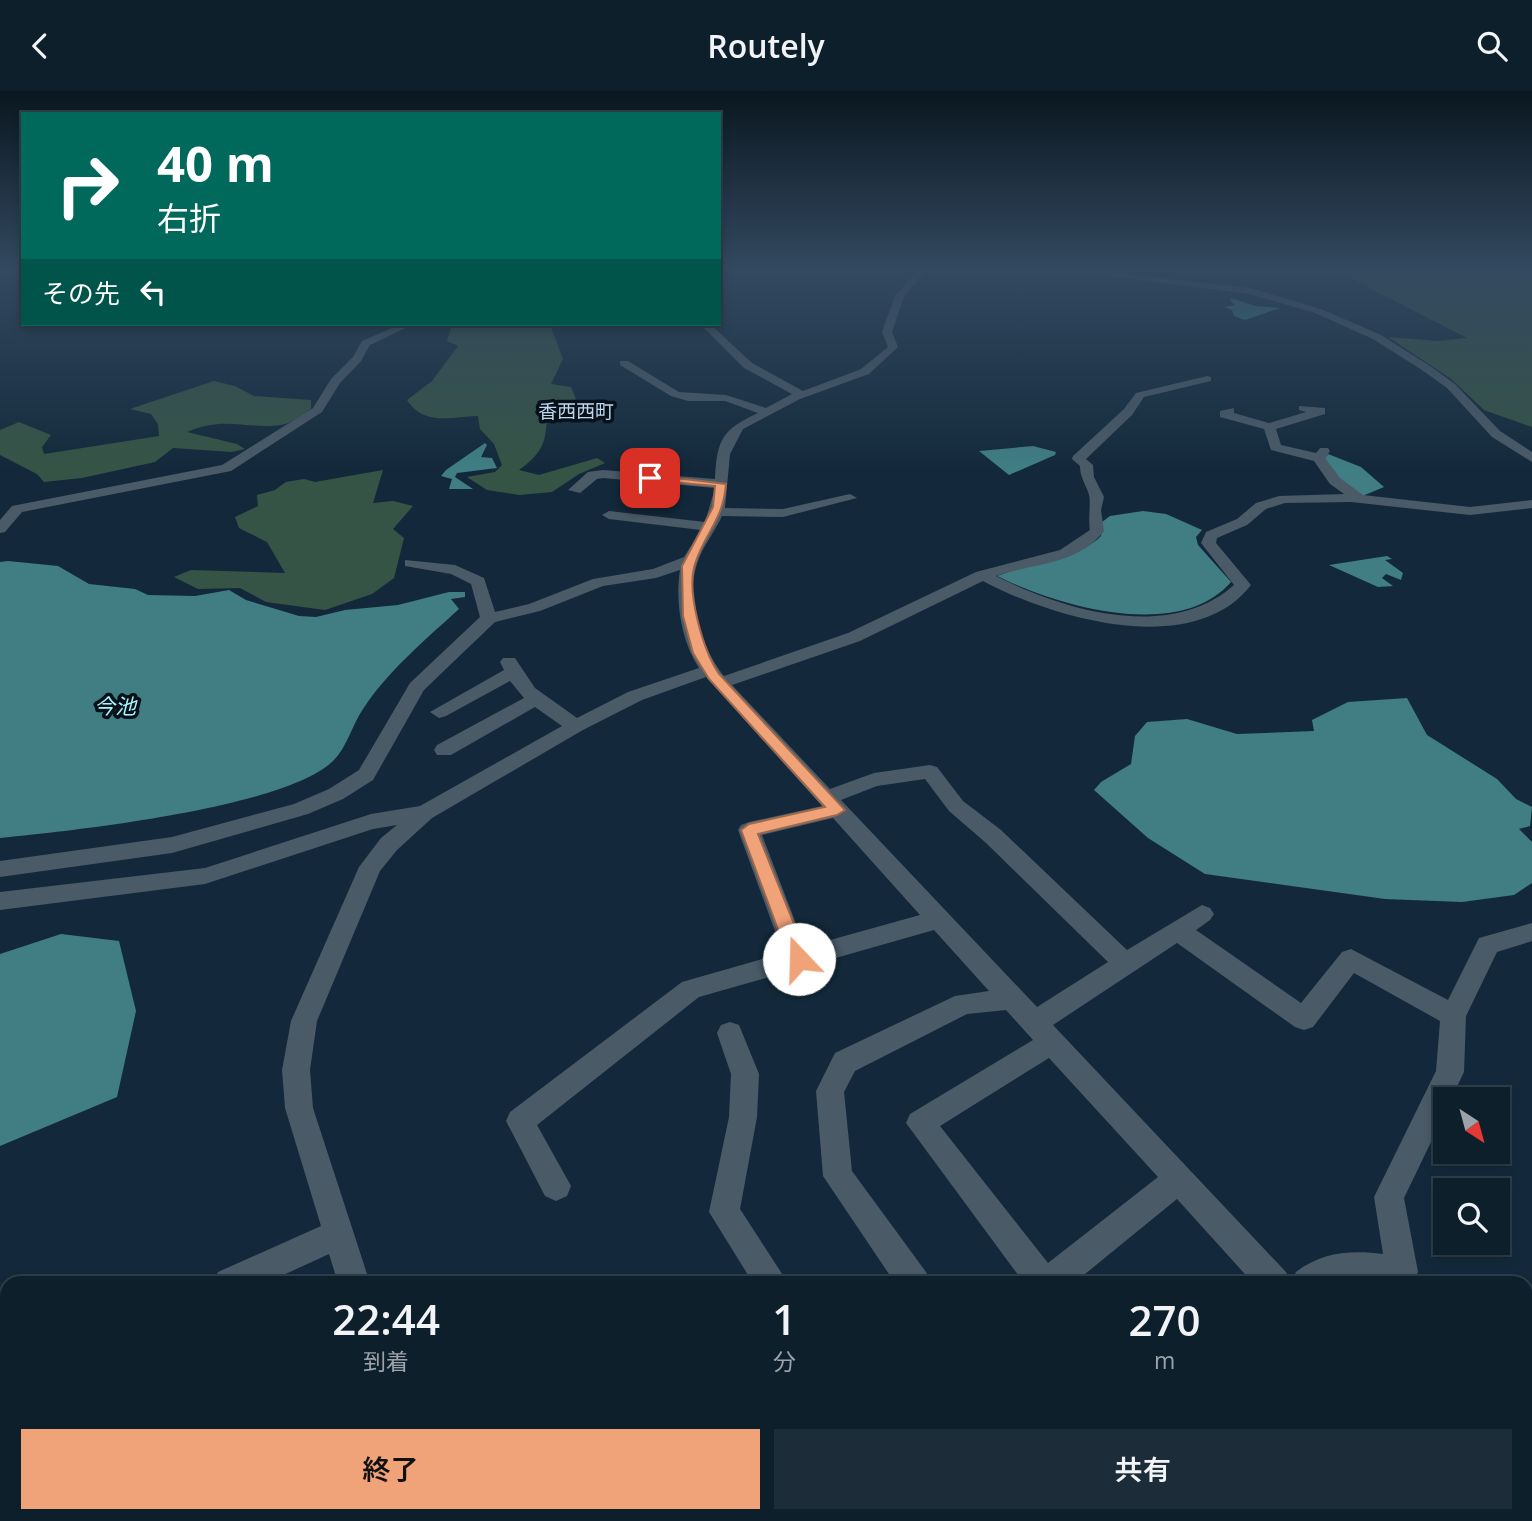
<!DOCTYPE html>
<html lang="ja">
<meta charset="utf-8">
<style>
:root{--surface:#0e1f2c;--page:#1c2c38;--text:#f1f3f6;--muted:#9ba2a9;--line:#2e3d48;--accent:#f0a278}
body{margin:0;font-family:"Open Sans","Noto Sans JP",sans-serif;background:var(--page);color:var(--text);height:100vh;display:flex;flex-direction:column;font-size:26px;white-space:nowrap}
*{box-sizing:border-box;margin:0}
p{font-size:23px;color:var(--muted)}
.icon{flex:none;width:38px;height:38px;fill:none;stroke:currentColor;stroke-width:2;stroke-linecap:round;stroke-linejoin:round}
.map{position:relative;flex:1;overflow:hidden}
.drawer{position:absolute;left:0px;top:1185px;width:1533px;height:247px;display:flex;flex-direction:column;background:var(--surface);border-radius:21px 21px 0 0;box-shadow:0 4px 10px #0003,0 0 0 2px var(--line)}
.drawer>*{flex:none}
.top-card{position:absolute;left:21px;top:21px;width:700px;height:214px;border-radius:0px;box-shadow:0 4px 10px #0003,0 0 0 2px var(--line);background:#00695c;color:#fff;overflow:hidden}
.needle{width:46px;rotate:144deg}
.controls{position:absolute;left:1433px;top:996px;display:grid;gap:14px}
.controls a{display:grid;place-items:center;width:77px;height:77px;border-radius:0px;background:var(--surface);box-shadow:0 4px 10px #0003,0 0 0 2px var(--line);font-size:35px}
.pin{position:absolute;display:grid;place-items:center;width:60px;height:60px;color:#fff;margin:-30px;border-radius:14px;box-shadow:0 4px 10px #0006}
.me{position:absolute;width:77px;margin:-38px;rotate:339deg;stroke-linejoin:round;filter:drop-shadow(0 0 5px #0008)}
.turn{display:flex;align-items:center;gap:24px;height:147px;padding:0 21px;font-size:32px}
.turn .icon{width:91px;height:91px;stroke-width:2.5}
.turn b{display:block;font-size:49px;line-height:60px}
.then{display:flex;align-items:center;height:66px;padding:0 21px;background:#0003;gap:14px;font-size:26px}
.eta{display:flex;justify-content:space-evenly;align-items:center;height:119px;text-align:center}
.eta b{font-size:42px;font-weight:600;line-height:49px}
.action{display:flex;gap:14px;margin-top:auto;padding:14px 21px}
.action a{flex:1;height:80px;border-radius:0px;background:var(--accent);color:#111;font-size:28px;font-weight:600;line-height:80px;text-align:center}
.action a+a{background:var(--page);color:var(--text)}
header{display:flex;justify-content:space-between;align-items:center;height:91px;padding:0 21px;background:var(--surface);font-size:32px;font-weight:600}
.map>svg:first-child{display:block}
.green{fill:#365445}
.water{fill:#407e84}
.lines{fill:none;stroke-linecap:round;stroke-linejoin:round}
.minor{fill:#4a5a67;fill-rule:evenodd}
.route{fill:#f0a278;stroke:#9c694e;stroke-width:2}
.labels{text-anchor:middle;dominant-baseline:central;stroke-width:7;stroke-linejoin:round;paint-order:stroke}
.far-quarter-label{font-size:19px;fill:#bcd7ef;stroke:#071119}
.water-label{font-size:21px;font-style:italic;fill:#a8f4fc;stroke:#071119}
</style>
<header><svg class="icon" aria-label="back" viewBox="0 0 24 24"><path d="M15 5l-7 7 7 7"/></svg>Routely<svg class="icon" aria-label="search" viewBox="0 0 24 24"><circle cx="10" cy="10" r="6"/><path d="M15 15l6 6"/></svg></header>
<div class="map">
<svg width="1532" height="1430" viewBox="0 0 1532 1430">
<rect width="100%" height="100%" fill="#13293b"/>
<path class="green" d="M1315 179H1532V336L1484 319 1451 288 1388 246 1438 250 1467 247 1344 184Z
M452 233H541L551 236 563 268 551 293 571 296 576 308 547 325C546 353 542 362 519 379L539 384 597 367 605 372 579 383 552 401 519 404 487 399 467 386 495 381 502 374 494 353 480 338 478 325C451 326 424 335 407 309L432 290 458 255 447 250Z
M214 290 235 295 254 305 311 309V318C303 323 291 333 281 334 246 339 226 324 187 341L237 353 245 358 232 361 173 357 155 371 82 387 44 391 37 383 0 364V339L19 331 51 344 42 356 44 363 159 345 158 333 151 323 130 318Z
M383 379 373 412 393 410 413 415 393 438 404 447 394 487 372 503 325 519 266 511 240 497 198 498 174 486 191 479 285 482 267 451 239 437 235 426 258 415 257 404 275 399 286 391 304 388 315 391Z"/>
<path class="water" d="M1231 207 1255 215 1280 217 1245 229 1234 225 1232 219 1224 216 1235 214 1230 209Z
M485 352 487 354 481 366 492 367 497 377 457 382 455 386 473 398H449L452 388 441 385 446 379Z
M1033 355 1056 361 1055 364 1009 384 979 360Z
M1328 363 1361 376 1384 396 1360 406 1337 389 1323 369Z
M1143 420 1166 423 1202 439 1196 446 1198 454 1231 491C1179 551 1058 515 997 485 1028 473 1079 468 1101 445L1102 431 1110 425Z
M1387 465 1392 468 1385 469 1403 482 1401 489 1386 483 1382 487 1393 495 1378 496 1329 474Z
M8 470 58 475 89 493 135 498 148 504 195 505 229 499 246 509 299 525 316 526 345 519 398 514 449 501H465V506L451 508 459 518C425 549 388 580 363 618 352 634 347 656 334 669 287 717 72 740 0 747V471Z
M1407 607 1427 644 1497 688 1516 708 1532 716 1530 735 1519 738 1532 751V792L1514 804 1462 811 1385 808 1205 783 1148 747 1094 699 1101 691 1131 673 1135 645 1147 631 1187 628 1237 643 1314 640 1312 629 1348 611Z
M61 843 119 850 136 920 117 1006 0 1055V863Z"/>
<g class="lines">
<path class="minor" d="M918 179H926L904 206 892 241 898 256 869 283 800 308 743 338 730 363 725 417 783 418 850 403 857 407 783 426 722 425C715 441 702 456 697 473 685 507 702 558 724 585L848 542 976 481 1060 459 1090 439C1088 429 1091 411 1089 404 1086 393 1080 387 1080 375L1072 368 1073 365 1124 318 1136 302 1207 285 1211 286V290L1144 306 1132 324 1086 368 1093 374 1094 386 1104 406 1101 419 1104 440C1078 474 1034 472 996 485 1065 520 1170 551 1234 494L1201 452 1206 441 1237 428 1256 412 1279 405 1344 403 1330 393 1314 370 1271 359 1264 338 1220 326V320L1234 317V322L1269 332 1306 321 1299 319V315L1325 317V323L1276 338 1281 354 1316 362 1320 357H1328L1330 360 1325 367 1340 387 1363 404 1470 416 1532 409V417L1470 424 1351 411 1285 412 1266 418 1247 434 1217 447 1216 452 1251 494C1193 569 1052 527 983 490L860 550 732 594 830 698 874 682 930 674 937 676 963 710 1001 739 1127 859 1202 814 1210 817 1214 823 1210 829 1196 839 1301 912 1342 861 1351 858 1448 909 1479 847 1532 832V850L1497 861 1466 925 1464 981 1451 1008H1446V1020L1404 1107 1418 1181 1413 1192H1291L1296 1181C1322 1161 1351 1159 1383 1163L1374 1106 1436 980 1440 930 1354 882 1313 936 1304 939 1295 936 1177 852 1053 934 1286 1181 1291 1192H1253L1177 1108 1074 1192H1024L906 1032 910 1023 1033 949 1006 919 967 923 855 980 844 1001 852 1080 926 1181 931 1192H895L823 1085 816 1000 835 962 955 905 989 900 934 839 699 906 537 1034 571 1095 567 1105 556 1110 545 1105 506 1030 510 1021 682 891 783 862 738 739 741 734 749 731 822 715 706 586 642 609 583 639 432 727 397 759 380 780 317 930 310 979 313 1017 370 1192H338L329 1163 266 1192H213L218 1181 321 1135 285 1017 282 979 291 930 359 776 381 747 397 734 373 738 205 793 0 819V801L205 777 371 723 420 715 562 635 535 616 451 664H437L434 659 437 654 524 607 510 590 446 625 439 627 430 621 504 579 500 571 503 567H515L535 597 577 627 628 601 699 577C681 550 675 510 680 479L656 487 603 495 540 520 495 531 424 599 373 689 343 708 308 723 172 762 0 786V770L172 746 294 713 329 698 359 679 410 592 480 526 471 493 451 483 405 475V469L455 474 484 487 495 521 529 513 593 488 653 478 684 466 701 439 609 428 602 424 609 420 705 431 715 397 603 387 597 388 580 402 568 399 588 381 603 379 715 388C717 348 722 339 758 322L725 310H688L671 305 620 274V270H628L679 301 726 304 766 317 792 303 744 277 700 233H710L752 272 803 300 861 278 888 256 882 241 895 205ZM925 688 949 720 985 751 1108 871 1037 916 841 709 877 695ZM833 727 920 824 805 856 762 744ZM1049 967 1158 1086 1048 1172 940 1035Z
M1064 179H1088L1250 197 1321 218 1381 244 1430 275 1455 293 1500 340 1532 361V371L1492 346 1447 297 1422 279 1373 248 1315 222 1249 203Z
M401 233H414L370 254 361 270 340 292 322 321 231 380 22 421 5 441 0 442V429L12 415 222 374 313 317 331 288 353 266 362 250Z
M730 931 739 934 759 983 757 1026 740 1118 788 1192H753L709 1121 729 1026 731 983 717 942 721 934Z
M1529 1404 1532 1405V1430H1505L1507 1424H1526V1405Z
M401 1424H439L440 1430H402Z
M921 1424H961L963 1430H924Z
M1270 1424H1313L1310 1430H1268Z"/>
</g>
<linearGradient id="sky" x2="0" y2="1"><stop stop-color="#0a1720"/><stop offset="0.47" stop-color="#334960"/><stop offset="1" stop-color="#334960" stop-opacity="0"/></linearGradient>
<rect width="1532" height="379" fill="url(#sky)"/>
<path class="route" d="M650 384 726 393C723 430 705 441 695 473 686 501 703 559 719 583L845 719 837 724 758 743 808 868 799 875 789 868 741 739 749 733 825 716 709 588 693 562 683 525 682 475 713 416 715 395 647 389Z"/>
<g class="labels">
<g class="far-quarter-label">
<text x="576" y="320">香西西町</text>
</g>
<g class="water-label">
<text x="115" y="615">今池</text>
</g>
</g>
</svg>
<div class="controls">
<a><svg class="needle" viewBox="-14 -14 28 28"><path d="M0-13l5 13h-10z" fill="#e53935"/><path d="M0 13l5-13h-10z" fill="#9ba2a9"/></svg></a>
<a><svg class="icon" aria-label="search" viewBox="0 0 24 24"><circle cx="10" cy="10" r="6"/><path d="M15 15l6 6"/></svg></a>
</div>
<div class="pin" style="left:650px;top:387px;background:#d93025"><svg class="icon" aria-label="arrive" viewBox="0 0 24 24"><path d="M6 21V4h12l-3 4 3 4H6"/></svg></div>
<svg class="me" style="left:799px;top:868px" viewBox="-20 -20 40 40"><circle r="19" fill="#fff"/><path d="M0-13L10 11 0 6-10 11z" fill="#f0a278"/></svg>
<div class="top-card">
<div class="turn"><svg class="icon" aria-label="right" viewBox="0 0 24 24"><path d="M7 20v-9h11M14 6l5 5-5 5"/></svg><div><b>40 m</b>右折</div></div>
<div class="then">その先<svg class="icon" aria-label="left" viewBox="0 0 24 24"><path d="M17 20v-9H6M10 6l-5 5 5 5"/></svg></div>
</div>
<section class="drawer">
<div class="eta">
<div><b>22:44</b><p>到着</p></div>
<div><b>1</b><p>分</p></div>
<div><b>270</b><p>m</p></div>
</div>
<div class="action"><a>終了</a><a>共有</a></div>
</section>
</div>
